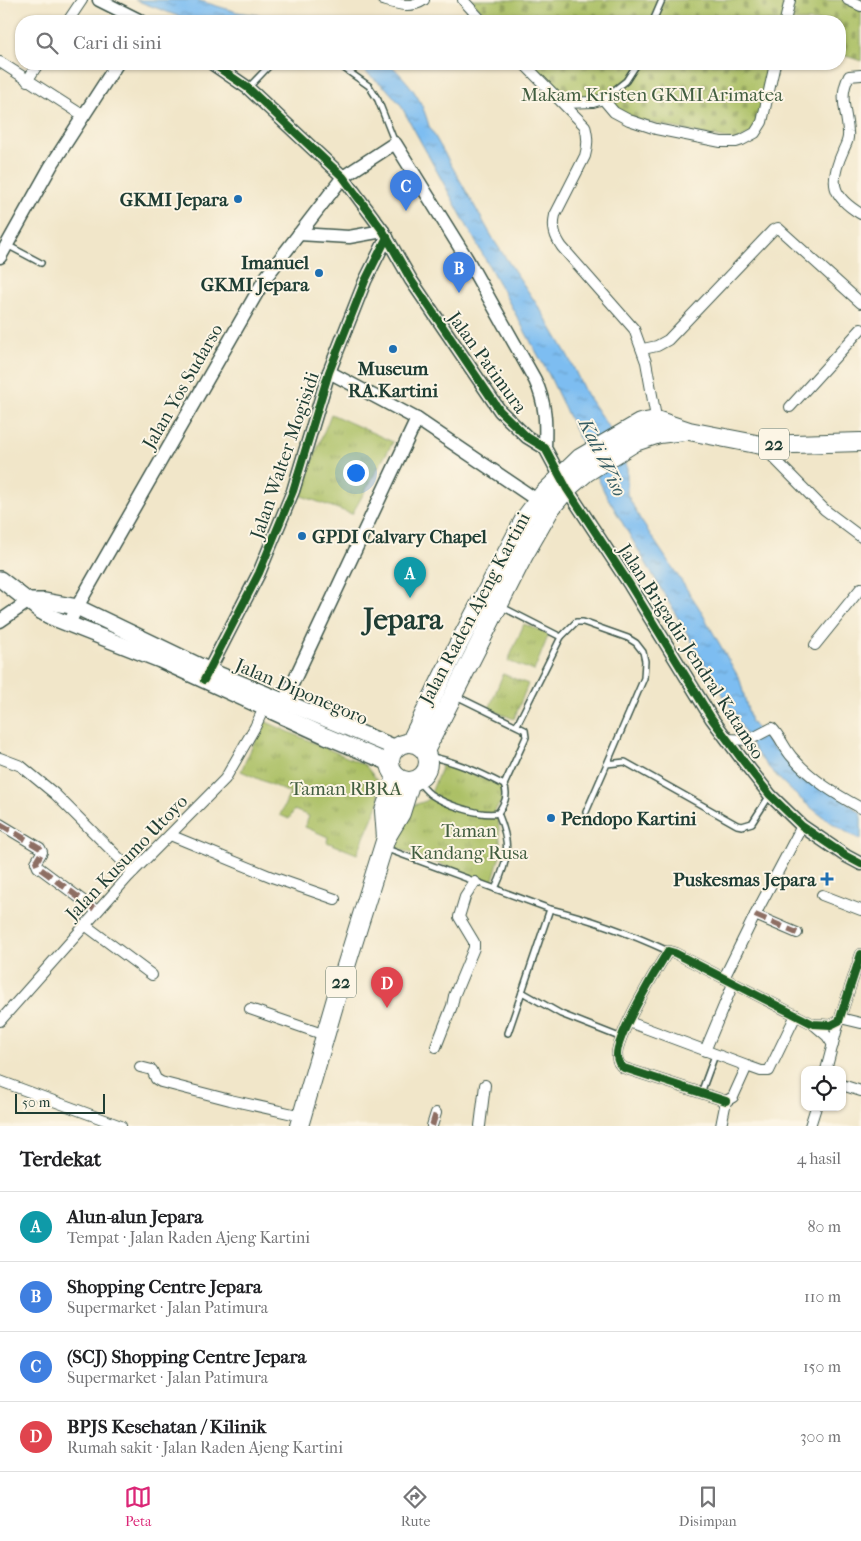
<!DOCTYPE html>
<html lang="id">
<meta charset="utf-8">
<style>
:root{--surface:#fff;--page:#f6f6f6;--text:#202124;--muted:#757577;--line:#e0e0e0;--accent:#db2777}
body{margin:0;font-family:"IM FELL French Canon",serif;background:var(--page);color:var(--text)}
.controls{position:absolute;right:15px;bottom:15px;display:grid;overflow:hidden;border-radius:10px;box-shadow:0 1px 4px #0004}
.controls button{width:45px;height:45px;display:grid;place-items:center;padding:0;border:0;border-bottom:1px solid var(--line);background:var(--surface);color:var(--text);font:25px sans-serif}
.scale{position:absolute;left:15px;bottom:12px;width:90px;box-sizing:border-box;padding-left:5px;border:2px solid #1f3d34;border-top:0;font-size:14px;line-height:18px;white-space:nowrap;color:#1f3d34;-webkit-text-stroke:4px #fcf5e5;paint-order:stroke}
.you{position:absolute;left:355px;top:472px;width:18px;height:18px;margin:-12px;border:4px solid #fff;border-radius:50%;background:#1a73e8;box-shadow:0 0 0 8px #1a73e833}
.badge{display:grid;place-items:center;width:32px;height:32px;border-radius:50%;background:var(--accent);color:#fff;font-size:16px;font-weight:700}
.pin{position:absolute;translate:-50% -41px;filter:drop-shadow(0 1px 2px #0008)}
.pin::after{content:'';position:absolute;top:26px;width:18px;height:15px;background:inherit;clip-path:polygon(0 0,100% 0,50% 100%)}
.list{margin:0;padding:0;list-style:none}
h2{display:flex;justify-content:space-between;align-items:center;height:65px;margin:0;padding:0 20px;font-size:21px}
h2 small{font-size:16px;font-weight:400;color:var(--muted)}
.list li{display:grid;grid-template-columns:32px 1fr auto;gap:15px;align-items:center;box-sizing:border-box;height:70px;padding:0 20px;border-top:1px solid var(--line)}
.list b{display:block;font-size:19px;white-space:nowrap}
.list p{margin:0;font-size:16px;white-space:nowrap;color:var(--muted)}
.list em{font-size:16px;font-style:normal;color:var(--muted)}
.icon{flex:none;width:28px;height:28px;fill:none;stroke:currentColor;stroke-width:2;stroke-linecap:round;stroke-linejoin:round}
.map{position:relative;flex:none;width:861px;height:1126px;overflow:hidden}
.search{position:absolute;background:var(--surface);box-shadow:0 1px 4px #0004;left:15px;right:15px;top:15px;height:55px;display:flex;align-items:center;gap:12px;box-sizing:border-box;padding:0 18px;border-radius:20px;color:var(--muted);font-size:19px}
.sheet{height:345px;background:var(--surface)}
nav{display:flex;justify-content:space-around;align-items:center;box-sizing:border-box;height:70px;border-top:1px solid var(--line);background:var(--surface);font-size:14px;color:var(--muted)}
nav a{display:grid;justify-items:center;gap:2px}
nav .on{color:var(--accent)}
.map>svg:first-child{display:block}
</style>
<div class="map">
<svg width="861" height="1126" viewBox="0 0 861 1126">
<defs>
<pattern id="grass-tufts" width="24" height="20" patternUnits="userSpaceOnUse" patternTransform="scale(1.25)"><rect width="24" height="20" fill="#aabf63"/><path d="M3 7l-1-3M5 7V3M7 7l1-3M15 17l-1-3M17 17v-4M19 17l1-3" fill="none" stroke="#8a9c52"/></pattern>
<pattern id="cemetery-stones" width="16" height="16" patternUnits="userSpaceOnUse" patternTransform="scale(1.25)"><rect width="16" height="16" fill="#aabf63"/><path d="M2 7V4a2 2 0 0 1 4 0v3zM10 15v-3a2 2 0 0 1 4 0v3z" fill="#8a9c52"/></pattern>
<pattern id="water-ripples" width="26" height="14" patternUnits="userSpaceOnUse" patternTransform="scale(1.25)"><rect width="26" height="14" fill="#7dbdf1"/><path d="M2 4q2-2 4 0t4 0M15 11q2-2 4 0t4 0" fill="none" stroke="#669bc4"/></pattern>
</defs>
<rect width="100%" height="100%" fill="#fcf5e5"/>
<filter id="ink" filterUnits="userSpaceOnUse"><feTurbulence type="fractalNoise" baseFrequency=".02" numOctaves="2"/><feDisplacementMap in="SourceGraphic" scale="10" xChannelSelector="R" yChannelSelector="G"/><feConvolveMatrix kernelMatrix="1 2 1 2 8 2 1 2 1" color-interpolation-filters="sRGB"/></filter>
<filter id="wash" filterUnits="userSpaceOnUse"><feTurbulence type="fractalNoise" baseFrequency=".0096" numOctaves="4" result="noise"/><feDisplacementMap in="SourceGraphic" scale="20" xChannelSelector="R" yChannelSelector="G"/><feGaussianBlur stdDeviation="1.12" result="paint"/><feColorMatrix in="noise" values="0 0 0 0 0 0 0 0 0 0 0 0 0 0 0 0 0 1.4 0 .05"/><feComposite in="paint" operator="in"/></filter>
<g filter="url(#wash)">
<rect width="100%" height="100%" fill="#f1e6c9"/>
<g fill="url(#grass-tufts)" stroke="#647e4c">
<path d="M331,414l62,28 -41,72 -53,-19z"/>
<path d="M524,624l25,10 -15,37 -26,-10z"/>
<path d="M503,674l25,10 -14,35 -25,-10z"/>
<path d="M264,721l101,44 12,15 3,20 -23,54 -30,-12 1,-5 -23,-10 4,-11 -15,-6 -5,9 -9,-4 10,-22 -49,-22z"/>
<path d="M443,763l60,23v13l-11,16 6,2 3,35 -9,31 -96,-35 15,-42 15,-5 3,-3z"/>
</g>
<g fill="url(#cemetery-stones)" stroke="#647e4c">
<path d="M471,0h390v61l-21,-7v-33h-349z"/>
<path d="M530,64h244l-13,57 -7,11 -18,9 -107,-23 -27,-21 -37,4z"/>
</g>
<g fill="url(#water-ripples)" stroke="#4e7d92">
<path d="M135,0h62l40,12 66,9h-112z"/>
<path d="M355,64h35c21,21 31,33 39,62l66,116 47,70 26,44 18,38 25,37 16,37v26l13,25 58,87 42,74 11,42 20,24 90,67v27c-41,-21 -74,-50 -103,-85l-153,-262 -56,-118 -149,-271 -14,-16z"/>
</g>
</g>
<g filter="url(#ink)">
<g fill="none" stroke-linecap="round" stroke-linejoin="round">
<g stroke="#3e564a" stroke-width="8">
<g id="service">
<path d="M653,21l9,-21"/>
<path d="M338,64l31,22 9,14 17,43"/>
<path d="M249,87l22,-23"/>
<path d="M603,99l23,-18 11,-17"/>
<path d="M7,245l34,18"/>
<path d="M502,607l59,30 15,-15h7l45,16 8,5 7,9 2,9 -1,17 -37,86"/>
<path d="M456,696l69,34 1,7 -22,48"/>
<path d="M517,725l44,-88"/>
<path d="M417,780c4,5 8,10 13,14 14,10 51,23 68,19 6,-9 11,-17 6,-28 -25,-13 -49,-24 -77,-29"/>
<path d="M586,812l21,-48 18,-2 112,63 5,1 10,-3 18,-28"/>
<path d="M387,849l163,60 -28,83"/>
<path d="M495,889c14,-30 16,-45 3,-76"/>
<path d="M550,909c41,10 79,24 118,42"/>
<path d="M508,1033l14,-41 39,22 61,24"/>
<path d="M701,1093l14,-38"/>
</g>
</g>
<g stroke="#3e564a" stroke-width="12">
<g id="minor">
<path d="M383,0c14,4 28,9 41,0"/>
<path d="M463,0l19,21"/>
<path d="M848,0l13,6"/>
<path d="M68,21l14,-21"/>
<path d="M785,21l5,-21"/>
<path d="M0,62l84,54"/>
<path d="M524,64l61,62c3,12 3,19 0,30l-30,59c-3,13 0,22 7,32l72,82 12,33 11,61"/>
<path d="M861,75l-12,1c-11,21 -2,35 -1,56 1,8 -2,12 -5,19 -14,31 -12,45 18,63"/>
<path d="M27,81l11,-17"/>
<path d="M564,103l29,-1 10,-3 11,13 15,8 27,9 65,13h15l6,-2 13,-7 7,-11 13,-58"/>
<path d="M643,349l14,-3 11,-6 105,-110 5,-2 83,75"/>
<path d="M790,407l71,-78"/>
<path d="M761,445l64,65 36,27"/>
<path d="M815,645l46,-57"/>
<path d="M727,739l22,1 23,-12c8,8 12,20 20,29 20,23 43,37 69,51"/>
<path d="M0,758l21,8 34,28 78,78"/>
<path d="M0,824l40,24 2,4 -6,10 2,5 59,44"/>
<path d="M170,835l102,42 63,22"/>
<path d="M822,895l39,15"/>
<path d="M755,915l42,18"/>
<path d="M85,925l67,50"/>
<path d="M724,978l31,-63 47,-89"/>
<path d="M250,1009l75,26"/>
<path d="M840,1018l21,5"/>
<path d="M0,1021l128,-144 97,-98 30,-52 9,-19"/>
<path d="M629,1022l118,44 -14,31 -7,4 -5,25"/>
<path d="M813,1024l14,12 6,9"/>
<path d="M436,1047l16,-41 2,-10 20,-48v-6l-15,-25 6,-20 10,-15"/>
<path d="M705,1051l28,-67"/>
<path d="M747,1066l14,5h8l27,-56"/>
<path d="M140,1067l12,3 4,9 5,3 69,18 72,16"/>
<path d="M826,1070l13,-49"/>
<path d="M0,1081l121,45"/>
<path d="M842,1085l19,6"/>
<path d="M726,1101l-102,-33c-5,-3 -7,-7 -7,-13 -1,-18 39,-85 51,-104l7,2 138,71 18,1 8,-4 22,-67"/>
<path d="M432,1126l4,-13"/>
<path d="M480,1126l5,-41"/>
<path d="M810,1126l6,-19"/>
</g>
</g>
<g stroke="#3e564a" stroke-width="15">
<g id="tertiary">
<path d="M99,0l42,21"/>
<path d="M213,64l35,24 95,89 40,54 28,49 89,131 27,26 18,11 22,41 63,96 82,134 32,43 26,33 32,31 44,30 15,8"/>
<path d="M299,234l50,3 34,-6"/>
<path d="M0,257l51,-91 66,-102"/>
<path d="M329,372l88,47 127,86"/>
<path d="M0,621l29,-20"/>
<path d="M69,624l8,-17 189,-330 77,-100 52,-34 72,116 68,121c11,23 11,43 10,68"/>
<path d="M205,678l54,-105 34,-82 36,-119 36,-91 22,-44"/>
<path d="M280,710l137,-291"/>
</g>
</g>
<g stroke="#3e564a" stroke-width="18">
<g id="secondary">
<path d="M0,579l42,33 9,5 109,43 166,76 64,27"/>
<path d="M29,601h15l33,6 131,63 188,78"/>
</g>
</g>
<g stroke="#3e564a" stroke-width="20">
<g id="trunk">
<circle cx="409" cy="762" r="19"/>
<path d="M410,743l46,-94 69,-131 18,-24 37,-36 60,-35 16,-3 33,11 72,14 100,-3"/>
<path d="M425,751l99,-196 27,-47 16,-19 20,-17 48,-30 24,-8 25,-3"/>
<path d="M386,838l-2,-27 12,-35"/>
<path d="M299,1126l38,-131 49,-157 15,-25 10,-32"/>
</g>
</g>
<use href="#service" stroke="#fff" stroke-width="5"/>
<use href="#minor" stroke="#fff" stroke-width="10"/>
<use href="#tertiary" stroke="#fff" stroke-width="12"/>
<use href="#secondary" stroke="#fff" stroke-width="15"/>
<use href="#trunk" stroke="#fff" stroke-width="18"/>
<g stroke="#8d6e63" stroke-width="6" stroke-dasharray="12 6" stroke-linecap="butt">
<path d="M0,824l40,24 2,4 -6,10 2,5 59,44"/>
<path d="M755,915l42,18"/>
<path d="M432,1126l4,-13"/>
</g>
<g stroke="#fcf5e5" stroke-width="11">
<g id="cycleway">
<path d="M213,64l35,24 95,89 40,54 28,49 89,131 27,26 18,11 22,41 63,96 82,134 32,43 26,33 32,31 44,30 15,8"/>
<path d="M204,680l55,-107 34,-82 36,-119 36,-91 22,-44"/>
<path d="M726,1101l-102,-33c-5,-3 -7,-7 -7,-13 -1,-18 39,-85 51,-104l7,2 138,71 18,1 8,-4 22,-67"/>
</g>
</g>
<use href="#cycleway" stroke="#1b5e20" stroke-width="8"/>
</g>
</g>
<g fill="#1f6fb2" stroke="#fcf5e5" stroke-width="2">
<circle cx="238" cy="199" r="5"/>
<circle cx="319" cy="273" r="5"/>
<circle cx="393" cy="349" r="5"/>
<circle cx="302" cy="536" r="5"/>
<circle cx="551" cy="818" r="5"/>
<path d="M824.5 871.5h5v5h5v5h-5v5h-5v-5h-5v-5h5z"/>
</g>
<g text-anchor="middle" stroke-width="4" stroke-linejoin="round" paint-order="stroke">
<g fill="#fcf5e5" stroke="#617469" stroke-width="1">
<rect x="759" y="428.5" width="30" height="31" rx="4"/>
<rect x="326" y="966.5" width="30" height="31" rx="4"/>
</g>
<g font-size="18" font-weight="bold" fill="#1f3d34">
<text x="774" y="450">22</text>
<text x="341" y="988">22</text>
</g>
<g font-size="19" fill="#425e40" stroke="#fcf5e5">
<text x="652" y="101">Makam Kristen GKMI Arimatea</text>
<text x="346" y="795">Taman RBRA</text>
<text x="469" y="837">Taman<tspan x="469" dy="22">Kandang Rusa</tspan></text>
</g>
<g font-size="19" font-weight="bold" fill="#1f3d34" stroke="#fcf5e5" text-anchor="end">
<text x="228" y="206">GKMI Jepara</text>
<text x="309" y="269">Imanuel<tspan x="309" dy="22">GKMI Jepara</tspan></text>
<text x="393" y="375" text-anchor="middle">Museum<tspan x="393" dy="22">RA.Kartini</tspan></text>
<text x="312" y="543" text-anchor="start">GPDI Calvary Chapel</text>
<text x="561" y="825" text-anchor="start">Pendopo Kartini</text>
<text x="816" y="886">Puskesmas Jepara</text>
</g>
<g font-size="19" fill="#1f3d34" stroke="#fcf5e5">
<text transform="translate(488 362) rotate(54)" y="7">Jalan Patimura</text>
<text transform="translate(182 386) rotate(-60)" y="7">Jalan Yos Sudarso</text>
<text transform="translate(284 455) rotate(-71)" y="7">Jalan Walter Mogisidi</text>
<text transform="translate(474 608) rotate(-62)" y="7">Jalan Raden Ajeng Kartini</text>
<text transform="translate(692 651) rotate(57)" y="7">Jalan Brigadir Jendral Katamso</text>
<text transform="translate(302 691) rotate(23)" y="7">Jalan Diponegoro</text>
<text transform="translate(126 857) rotate(-46)" y="7">Jalan Kusumo Utoyo</text>
</g>
<g font-size="20" font-style="italic" fill="#365d63" stroke="#fcf5e5">
<text transform="translate(603 457) rotate(64)" y="7">Kali Wiso</text>
</g>
<g font-size="29" font-weight="bold" fill="#1f3d34" stroke="#fcf5e5">
<text x="403" y="629">Jepara</text>
</g>
</g>
</svg>
<div class="controls">
<button><svg class="icon" aria-label="locate" viewBox="0 0 24 24"><circle cx="12" cy="12" r="6"/><path d="M12 2v4M12 18v4M2 12h4M18 12h4"/></svg></button>
</div>
<div class="scale">50 m</div>
<div class="you"></div>
<div class="pin badge" style="left:410px;top:598px;background:#0f9aa8">A</div>
<div class="pin badge" style="left:459px;top:293px;background:#3f7fe0">B</div>
<div class="pin badge" style="left:406px;top:211px;background:#3f7fe0">C</div>
<div class="pin badge" style="left:387px;top:1008px;background:#e0444e">D</div>
<div class="search"><svg class="icon" aria-label="search" viewBox="0 0 24 24"><circle cx="10" cy="10" r="6"/><path d="M15 15l6 6"/></svg>Cari di sini</div>
</div>
<section class="sheet">
<h2>Terdekat<small>4 hasil</small></h2>
<ul class="list">
<li><span class="badge" style="background:#0f9aa8">A</span><div><b>Alun-alun Jepara</b><p>Tempat · Jalan Raden Ajeng Kartini</p></div><em>80 m</em></li>
<li><span class="badge" style="background:#3f7fe0">B</span><div><b>Shopping Centre Jepara</b><p>Supermarket · Jalan Patimura</p></div><em>110 m</em></li>
<li><span class="badge" style="background:#3f7fe0">C</span><div><b>(SCJ) Shopping Centre Jepara</b><p>Supermarket · Jalan Patimura</p></div><em>150 m</em></li>
<li><span class="badge" style="background:#e0444e">D</span><div><b>BPJS Kesehatan / Kilinik</b><p>Rumah sakit · Jalan Raden Ajeng Kartini</p></div><em>300 m</em></li>
</ul>
</section>
<nav>
<a class="on"><svg class="icon" aria-label="map" viewBox="0 0 24 24"><path d="M3 6l6-2 6 2 6-2v14l-6 2-6-2-6 2zM9 4v14M15 6v14"/></svg>Peta</a>
<a><svg class="icon" aria-label="directions" viewBox="0 0 24 24"><path d="M12 3l9 9-9 9-9-9zM9 14v-3h6M13 9l2 2-2 2"/></svg>Rute</a>
<a><svg class="icon" aria-label="saved" viewBox="0 0 24 24"><path d="M7 4h10v16l-5-4-5 4z"/></svg>Disimpan</a>
</nav>
